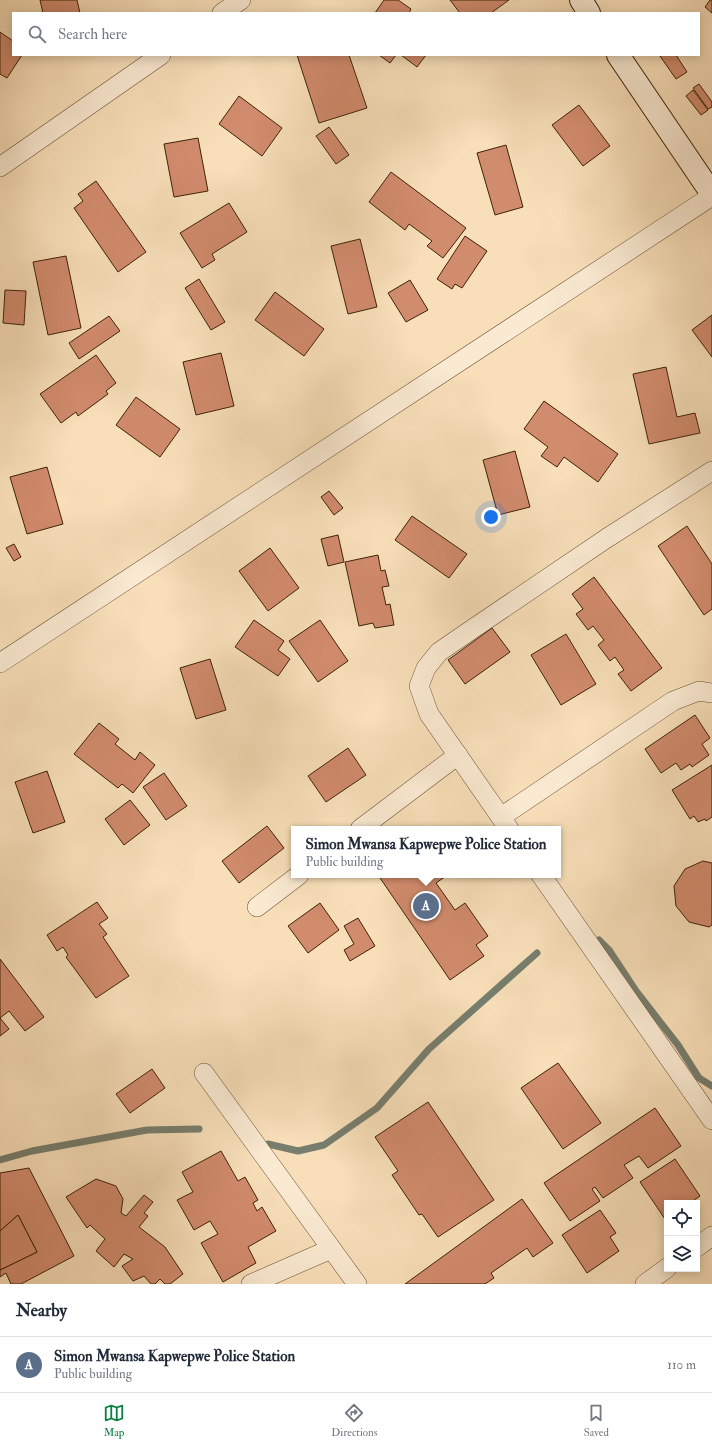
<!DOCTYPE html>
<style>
:root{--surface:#fff;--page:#f6f6f7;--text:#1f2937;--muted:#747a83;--line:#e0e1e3;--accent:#0b8043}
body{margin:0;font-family:"IM FELL Double Pica",serif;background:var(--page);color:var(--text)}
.controls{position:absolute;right:12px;bottom:12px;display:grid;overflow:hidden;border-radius:0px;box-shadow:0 2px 10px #0003}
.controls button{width:36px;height:36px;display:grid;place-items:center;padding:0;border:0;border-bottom:1px solid var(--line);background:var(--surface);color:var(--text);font:20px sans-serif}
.you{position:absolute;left:491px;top:517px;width:14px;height:14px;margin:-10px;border:3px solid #fff;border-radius:50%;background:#1a73e8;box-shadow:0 0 0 6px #1a73e833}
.badge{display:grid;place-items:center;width:26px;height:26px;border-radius:50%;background:var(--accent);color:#fff;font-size:13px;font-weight:700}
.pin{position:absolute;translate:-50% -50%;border:2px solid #fff;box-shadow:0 1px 4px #0006}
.popup{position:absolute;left:291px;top:826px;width:270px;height:52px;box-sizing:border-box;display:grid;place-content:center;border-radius:0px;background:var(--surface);filter:drop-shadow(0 1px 3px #0005);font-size:13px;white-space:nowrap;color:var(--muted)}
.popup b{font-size:15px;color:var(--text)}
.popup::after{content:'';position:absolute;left:50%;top:100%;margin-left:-8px;border:8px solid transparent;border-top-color:var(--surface)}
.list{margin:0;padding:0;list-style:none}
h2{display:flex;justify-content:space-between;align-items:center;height:52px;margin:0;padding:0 16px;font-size:17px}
h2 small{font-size:13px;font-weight:400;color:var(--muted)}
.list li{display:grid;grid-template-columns:26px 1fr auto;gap:12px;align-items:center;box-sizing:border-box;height:56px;padding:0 16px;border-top:1px solid var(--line)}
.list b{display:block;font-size:15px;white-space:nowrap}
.list p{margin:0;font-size:13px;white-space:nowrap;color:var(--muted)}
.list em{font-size:13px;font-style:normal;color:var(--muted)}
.icon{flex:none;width:22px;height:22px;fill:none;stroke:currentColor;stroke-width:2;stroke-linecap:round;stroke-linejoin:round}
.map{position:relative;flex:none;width:712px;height:1284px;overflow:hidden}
.search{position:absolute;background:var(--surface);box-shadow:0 2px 10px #0003;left:12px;right:12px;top:12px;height:44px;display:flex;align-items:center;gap:10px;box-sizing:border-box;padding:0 14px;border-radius:0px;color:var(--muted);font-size:15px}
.sheet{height:108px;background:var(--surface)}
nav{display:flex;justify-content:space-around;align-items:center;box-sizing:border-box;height:56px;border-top:1px solid var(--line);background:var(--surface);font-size:11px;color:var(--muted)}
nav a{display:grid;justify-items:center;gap:2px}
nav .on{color:var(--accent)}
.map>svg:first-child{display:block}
</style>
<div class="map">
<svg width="712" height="1284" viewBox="0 0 712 1284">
<rect width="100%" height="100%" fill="#f8dfb9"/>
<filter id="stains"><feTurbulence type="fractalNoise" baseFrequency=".005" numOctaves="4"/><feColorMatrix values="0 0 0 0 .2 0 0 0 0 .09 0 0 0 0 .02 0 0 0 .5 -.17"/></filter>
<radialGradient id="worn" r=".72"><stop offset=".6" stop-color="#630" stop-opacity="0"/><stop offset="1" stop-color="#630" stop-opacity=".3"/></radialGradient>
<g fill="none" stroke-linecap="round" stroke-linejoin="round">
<g stroke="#777e6e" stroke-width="7">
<path d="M599,940l10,10 27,41 42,54 21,33 13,8"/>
<path d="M268,1144l30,7 26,-6 53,-37 52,-59 108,-96"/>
<path d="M0,1160l32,-9 115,-21 52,-1"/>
</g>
</g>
<g fill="#d18b6d" stroke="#3e2209">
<path d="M40,0h37l3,13h-37z"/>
<path d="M384,0h14l13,9 -2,4h-34z"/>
<path d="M450,0h59l-18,13h-31z"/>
<path d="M710,0h2v13l-7,-6z"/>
<path d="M0,32l13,9v14h9l-15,23 -7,-4z"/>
<path d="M297,55h52l18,53 -48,15z"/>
<path d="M379,55h17l-6,8z"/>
<path d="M401,55h25l-9,12z"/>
<path d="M662,55h14l11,17 -11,7 -16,-23z"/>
<path d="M699,84l13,18v5l-4,2 -15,-21z"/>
<path d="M693,90l15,20 -7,5 -15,-19z"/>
<path d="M239,96l43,32 -20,28 -43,-32z"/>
<path d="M579,105l31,41 -27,20 -31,-41z"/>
<path d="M329,127l20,28 -13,9 -20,-28z"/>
<path d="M198,138l10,53 -34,6 -10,-53z"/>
<path d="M506,145l17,62 -28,8 -18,-62z"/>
<path d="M391,172l75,56 -23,30 -16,-12 5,-5 -23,-17 -4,6 -36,-28z"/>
<path d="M96,181l50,71 -28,20 -44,-64 9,-7 -5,-7z"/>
<path d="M229,203l18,29 -35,22 3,6 -13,8 -22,-35z"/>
<path d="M465,236l22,15 -25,37 -7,-4 -3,5 -15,-10z"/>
<path d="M360,239l17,68 -29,7 -17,-68z"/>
<path d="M66,256l15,72 -33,7 -15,-73z"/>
<path d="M199,279l26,43 -14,8 -26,-42z"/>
<path d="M410,280l18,30 -22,12 -18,-29z"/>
<path d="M5,290l21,1 -2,34 -21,-2z"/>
<path d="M275,292l49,37 -20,27 -49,-36z"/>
<path d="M712,315v42l-20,-27z"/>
<path d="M109,316l11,15 -41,28 -10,-16z"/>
<path d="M221,353l13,53 -38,9 -13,-53z"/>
<path d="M96,355l20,28 -10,8 2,3 -30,22 -2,-4 -15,11 -21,-29z"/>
<path d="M666,367l11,50 18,-4 5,20 -51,11 -16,-70z"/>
<path d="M136,397l44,32 -20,28 -44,-32z"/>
<path d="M544,401l74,53 -20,28 -34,-25 -7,10 -16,-11 7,-9 -24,-18z"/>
<path d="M515,451l15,56 -32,8 -15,-55z"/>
<path d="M47,467l16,57 -36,10 -17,-57z"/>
<path d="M329,491l14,17 -9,7 -13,-18z"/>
<path d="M412,516l55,38 -18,24 -54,-38z"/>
<path d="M687,526l25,38v45l-8,6 -46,-69z"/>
<path d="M338,535l6,27 -16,4 -7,-27z"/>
<path d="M14,544l7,13 -7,4 -8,-13z"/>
<path d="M270,548l29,40 -31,23 -29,-40z"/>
<path d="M378,555l3,16 4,-1 4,16 -7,1 4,18 4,-1 4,21 -19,3 -2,-5 -14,3 -14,-64z"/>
<path d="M594,577l68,91 -31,23 -13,-17 6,-4 -9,-13 -5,4 -12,-16 6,-5 -11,-14 -5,4 -12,-16 7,-5 -11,-15z"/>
<path d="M254,620l30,21 -6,9 12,9 -12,17 -43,-29z"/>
<path d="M320,620l28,41 -30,21 -29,-41z"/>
<path d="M492,628l18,24 -45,32 -17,-24z"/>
<path d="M566,634l30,50 -35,21 -30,-50z"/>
<path d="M210,659l16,51 -30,9 -16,-51z"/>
<path d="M695,715l15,23 -8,6 7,11 -17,12 -2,-3 -9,6 -5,-7 -15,10 -16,-24z"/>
<path d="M99,723l20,16 -4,5 20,16 5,-8 15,13 -22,28 -11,-9 -4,4 -44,-34z"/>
<path d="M348,748l18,27 -40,27 -18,-26z"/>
<path d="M712,765v52l-6,4 -1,-2 -7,3 -4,-6 -4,3 -18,-29z"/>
<path d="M47,771l18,51 -32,11 -18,-51z"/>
<path d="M164,773l23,33 -21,14 -23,-33z"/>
<path d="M130,800l20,25 -26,20 -19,-26z"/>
<path d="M267,826l17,22 -45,35 -17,-22z"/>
<path d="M703,861l9,2v62l-3,2 -20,-5 -13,-16 -2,-20 11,-17z"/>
<path d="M378,875h67l1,1 -10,7 19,27 10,-7 23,33 -12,9 8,11 -34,24z"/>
<path d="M97,902l11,16 -9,6 8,10 -4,3 26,39 -33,22 -30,-41 2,-2 -5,-8 -6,4 -10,-16z"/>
<path d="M320,903l19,27 -31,23 -20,-27z"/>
<path d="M358,918l17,28 -25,15 -6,-11 10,-6 -10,-18z"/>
<path d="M0,959l44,58 -19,14 -16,-20 -9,7 9,11 -9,7z"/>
<path d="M558,1063l43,60 -38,26 -42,-61z"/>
<path d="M152,1069l13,19 -35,25 -14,-19z"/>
<path d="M428,1102l66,98 -56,37 -16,-23 -3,1 -27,-40 6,-4 -23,-34z"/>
<path d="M655,1108l26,38 -33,22 -9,-12 -15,9 9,13 -30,20 -8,-11 -3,2 8,12 -30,20 -26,-38z"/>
<path d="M221,1151l17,30 7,-4 13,23 -5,3 4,8 5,-4 14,24 -28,16 8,16 -33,19 -22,-39 17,-9 -8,-13 -16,9 -17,-30 16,-8 -11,-20z"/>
<path d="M675,1159l25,37 -10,7h-23v15l-2,1 -25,-37z"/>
<path d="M29,1168l45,88 -53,28h-10l-5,-11 -6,4v-7l37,-18 -19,-37 -18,16v-58z"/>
<path d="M96,1179l20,7 7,13 -2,14 5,3 18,-21 9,7 -9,11 4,3 -9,11 26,20 18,27 -13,10h-5l-5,-5 -5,5h-4l-7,-8 -11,5 -11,-15 11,-7 -9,-5 -10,13 -18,-16 9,-12 -15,-14 -3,3 -21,-31z"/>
<path d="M522,1199l31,44 -20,14 -6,-9 -36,25 3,5 -9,6h-80z"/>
<path d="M600,1210l16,23 -6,4 9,14 -32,22 -25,-38z"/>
<path d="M18,1215l19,37 -37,18v-39z"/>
</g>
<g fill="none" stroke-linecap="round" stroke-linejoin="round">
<g stroke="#6c5135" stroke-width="20">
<g id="minor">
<path d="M222,13l19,-13"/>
<path d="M0,167l161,-112"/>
<path d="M0,663l712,-467"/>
<path d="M501,817l172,-116 26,-10 13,2"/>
<path d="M360,829l98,-74"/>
<path d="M509,829l-80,-115 -10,-28 7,-18 13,-16 32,-22 136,-92 105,-67"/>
<path d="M541,875l171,245"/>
<path d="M257,907l42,-32"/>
<path d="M204,1073l153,211"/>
<path d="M697,1247l15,-11"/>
<path d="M251,1284l80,-35"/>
<path d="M645,1284l22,-16"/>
</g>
</g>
<g stroke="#3e2209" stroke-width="24">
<g id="secondary">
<path d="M581,0l8,13"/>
<path d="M618,55l94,139"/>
</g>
</g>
<use href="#minor" stroke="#faead2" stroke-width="19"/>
<use href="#secondary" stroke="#faead2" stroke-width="22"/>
</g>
<rect width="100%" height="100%" filter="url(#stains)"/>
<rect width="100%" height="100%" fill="url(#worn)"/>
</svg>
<div class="controls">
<button><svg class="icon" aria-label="locate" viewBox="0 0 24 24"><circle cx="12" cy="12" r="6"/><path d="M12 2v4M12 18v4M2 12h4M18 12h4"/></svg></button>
<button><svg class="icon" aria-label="layers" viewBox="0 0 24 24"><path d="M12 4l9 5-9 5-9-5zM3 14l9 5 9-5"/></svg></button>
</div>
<div class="you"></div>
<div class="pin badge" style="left:426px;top:906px;background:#5c6f8a">A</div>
<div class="popup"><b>Simon Mwansa Kapwepwe Police Station</b>Public building</div>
<div class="search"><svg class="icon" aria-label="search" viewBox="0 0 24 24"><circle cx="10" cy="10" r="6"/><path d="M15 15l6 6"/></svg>Search here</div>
</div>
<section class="sheet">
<h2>Nearby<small></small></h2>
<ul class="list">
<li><span class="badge" style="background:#5c6f8a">A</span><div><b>Simon Mwansa Kapwepwe Police Station</b><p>Public building</p></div><em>110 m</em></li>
</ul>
</section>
<nav>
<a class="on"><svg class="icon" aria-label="map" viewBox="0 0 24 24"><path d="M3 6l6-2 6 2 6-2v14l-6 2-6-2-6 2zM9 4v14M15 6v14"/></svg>Map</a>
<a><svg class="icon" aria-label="directions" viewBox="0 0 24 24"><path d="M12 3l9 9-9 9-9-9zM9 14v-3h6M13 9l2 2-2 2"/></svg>Directions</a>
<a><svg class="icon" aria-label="saved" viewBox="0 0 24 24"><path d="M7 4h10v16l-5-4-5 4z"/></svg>Saved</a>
</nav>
